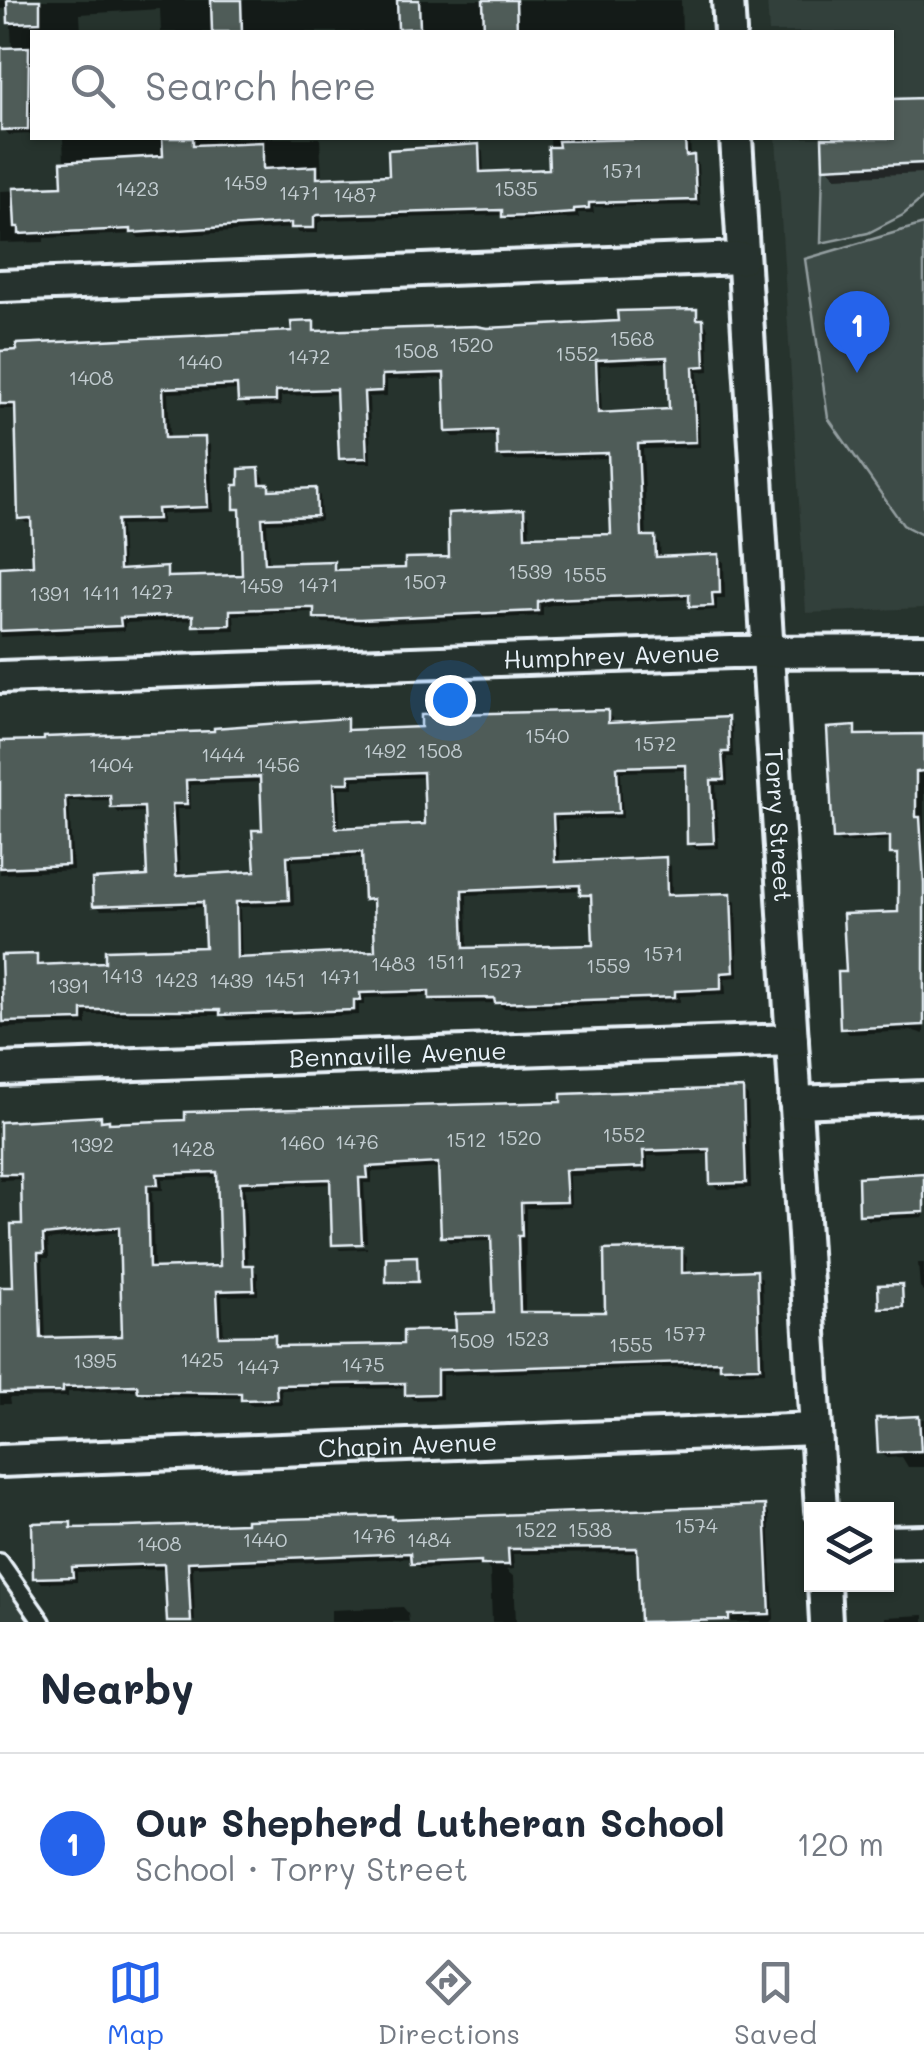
<!DOCTYPE html>
<meta charset="utf-8">
<style>
:root{--surface:#fff;--page:#f2f2f3;--text:#1f2937;--muted:#747a83;--line:#e0e1e3;--accent:#2563eb}
body{margin:0;font-family:Mali,sans-serif;background:var(--page);color:var(--text)}
.controls{position:absolute;right:30px;bottom:30px;display:grid;overflow:hidden;border-radius:0px;box-shadow:0 2px 8px #0004}
.controls button{width:90px;height:90px;display:grid;place-items:center;padding:0;border:0;border-bottom:2px solid var(--line);background:var(--surface);color:var(--text);font:50px sans-serif}
.you{position:absolute;left:450px;top:700px;width:35px;height:35px;margin:-25px;border:8px solid #fff;border-radius:50%;background:#1a73e8;box-shadow:0 0 0 15px #1a73e833}
.badge{display:grid;place-items:center;width:65px;height:65px;border-radius:50%;background:var(--accent);color:#fff;font-size:32px;font-weight:700}
.pin{position:absolute;translate:-50% -82px;filter:drop-shadow(0 2px 5px #0008)}
.pin::after{content:'';position:absolute;top:52px;width:35px;height:30px;background:inherit;clip-path:polygon(0 0,100% 0,50% 100%)}
.list{margin:0;padding:0;list-style:none}
h2{display:flex;justify-content:space-between;align-items:center;height:130px;margin:0;padding:0 40px;font-size:42px}
h2 small{font-size:32px;font-weight:400;color:var(--muted)}
.list li{display:grid;grid-template-columns:65px 1fr auto;gap:30px;align-items:center;box-sizing:border-box;height:180px;padding:0 40px;border-top:2px solid var(--line)}
.list b{display:block;font-size:38px;white-space:nowrap}
.list p{margin:0;font-size:32px;white-space:nowrap;color:var(--muted)}
.list em{font-size:32px;font-style:normal;color:var(--muted)}
.icon{flex:none;width:55px;height:55px;fill:none;stroke:currentColor;stroke-width:2;stroke-linecap:round;stroke-linejoin:round}
.map{position:relative;flex:none;width:924px;height:1622px;overflow:hidden}
.search{position:absolute;background:var(--surface);box-shadow:0 2px 8px #0004;left:30px;right:30px;top:30px;height:110px;display:flex;align-items:center;gap:25px;box-sizing:border-box;padding:0 35px;border-radius:0px;color:var(--muted);font-size:38px}
.sheet{height:310px;background:var(--surface)}
nav{display:flex;justify-content:space-around;align-items:center;box-sizing:border-box;height:140px;border-top:2px solid var(--line);background:var(--surface);font-size:28px;color:var(--muted)}
nav a{display:grid;justify-items:center;gap:5px}
nav .on{color:var(--accent)}
.map>svg:first-child{display:block}
</style>
<div class="map">
<svg width="924" height="1622" viewBox="0 0 924 1622">
<rect width="100%" height="100%" fill="#26332d"/>
<filter id="ink" filterUnits="userSpaceOnUse"><feTurbulence type="fractalNoise" baseFrequency=".01" numOctaves="2"/><feDisplacementMap in="SourceGraphic" scale="20" xChannelSelector="R" yChannelSelector="G"/><feConvolveMatrix kernelMatrix="1 2 1 2 8 2 1 2 1" color-interpolation-filters="sRGB"/></filter>
<g filter="url(#ink)">
<g fill="#333f3a">
<path d="M767,0h157v608l-118,5 -30,-475h116v-106h-123z"/>
<path d="M0,1579l31,43h-31z"/>
</g>
<g fill="#3e4b47" stroke="#939ea0" stroke-width="2.5">
<path d="M924,163v34l-21,18 -35,18 -47,10 2,-76z"/>
<path d="M924,224v312l-21,-11 -75,-107 -23,-159z"/>
</g>
<g fill="#0007" fill-rule="evenodd">
<path d="M0,0h681l1,32h-521l-1,-23 -80,5 1,18h-49v102l-23,1 -5,-6 8,-79 -2,-42 -10,1z"/>
<path d="M924,100v73l-88,4 -10,-11 -1,-28h67v-37z"/>
<path d="M63,138h257l2,42 69,-3 44,-26v-13h30v9l13,-1 5,6 1,22 68,-3 -2,-33h140l1,20 7,5 2,42 -107,2 1,6h-16l1,5 -42,2 -27,1 -6,-6 -179,5 -7,3v10h-19l-4,-5 -156,10 -4,-4 -91,4v4l-44,1v-52l65,-3z"/>
<path d="M696,311l12,17 1,43 -11,1 2,75 -57,2 4,90 7,-1 6,6 1,15 57,-2 6,5 1,36h-8v12l-19,1 -6,-6 -1,-6 -135,5 -13,3v9l-175,8 -45,-1 -7,-10 -7,-1 -75,3 1,15 -33,1 -6,-11 -71,3v8l-125,6v-68l36,-2 -2,-44h-8l-5,-5 -3,-109h-18v-56l294,-20 19,-9 6,10 301,-10zM670,362l2,50 -70,3 -2,-50zM446,378l2,53 6,6 45,-2v20l6,6 105,-3 4,78 -84,2 -1,-21 -6,-6 -71,48 -44,11 -69,3 -6,-10 -64,2 -2,-42 54,-2 -1,-25 -5,-6 -41,2 -9,-6 -1,-9 -6,-6 -21,37 6,6 1,64 -72,2 -6,-10 -43,2 -2,-47 41,-1v-10l51,-2 -3,-67 -6,-6 -34,1 -2,-47 72,-3v11l6,6 35,-1v-10l58,-2 2,64 6,5h24l-2,-66 18,-1v-16z"/>
<path d="M607,713l6,6v6l114,-5 5,5 1,32h-6l1,28h-12l3,63 -23,1 -6,-6 -2,-73 -67,2 2,46 -66,2 3,45 105,-5 6,6 1,31 58,-1 6,6 2,75 -13,1 1,16 -46,2v6l-177,6 -5,-5 -61,1 -6,-8 -66,2v7h-6v10l-131,5 -5,-5h-136v10l-87,3v-60l36,-11 6,10 66,-3 99,-15 -2,-42 -104,3 -5,-5 54,-26 -4,-67 -27,1 -6,-6v-7l-44,1 4,69 -73,4v-130l151,-7 195,-16 6,11 72,-3zM426,777l2,49 -88,4 -1,-42h15v-8zM263,782l2,50 -8,42 -64,3 -13,-5 -3,-63h14l-1,-24zM364,857l3,42 9,5 1,50 -135,6 -2,-53 54,-2 -2,-44zM583,890l6,10h5l2,47 -128,4 -1,-56z"/>
<path d="M854,729l6,8 64,1v296l-10,-3 -65,3 -6,-6 6,-53 52,-61 -3,-55 -5,-6 -1,-13 -51,3 -5,-5z"/>
<path d="M742,1090l6,6 3,92 -33,1 -6,-6 -1,-29 -63,2v16l-78,4 1,31 -45,1 -1,107 83,-1 73,-63 6,6v19l69,-3 6,6 3,93 -36,1 -8,-7 -279,9v24l-29,1 -5,-6 -1,-6 -126,2 1,14 -32,1 -7,-7 -97,-1 -7,-7 -71,2v5l-59,1 1,6h-10v-114h16l9,-64 -2,-47 -23,1v-58l100,-3 11,6 453,-21zM441,1168l2,68 6,6 45,-1 3,74 -39,17 -52,14 -126,2 -6,-11 -50,2 -2,-43 36,-1v-22l-10,-6 -3,-79 87,-4 4,63v-4l31,-1 -3,-59h8v-11zM220,1177l3,91 -69,3 -2,-81h11l-1,-11zM121,1232l4,106 -79,3 -3,-83h6l-1,-18z"/>
<path d="M921,1173h3v44l-56,3 -6,-6 59,-38z"/>
<path d="M367,1247v2l-27,1 -2,-2z"/>
<path d="M416,1259l3,25h-27l-3,-3z"/>
<path d="M918,1263h6v29l-4,-4z"/>
<path d="M901,1286l4,23 -21,1 -2,-3z"/>
<path d="M924,1419v48h-16l-6,-10 -15,1 -6,-6 -2,-31z"/>
<path d="M764,1507l5,6 5,106 -3,3h-127l-4,-69 -127,1 1,15 -8,1 8,7 2,45h-24l-2,-51 -4,-5 -67,3 -6,-11 -220,9 2,54 -24,1 -4,-53 -90,3v10l-35,1 -6,-6 34,-53 6,6z"/>
<path d="M403,1607l5,6 1,9h-78v-12z"/>
<path d="M924,1615v7h-39v-5z"/>
</g>
<g fill="#505c59" stroke="#e8f1f8" stroke-width="2.5" fill-rule="evenodd">
<path d="M7,0h33v22l-32,1z"/>
<path d="M211,0h30l1,32h-30z"/>
<path d="M397,0h22l1,28 -22,1z"/>
<path d="M483,0h33l1,32h-33z"/>
<path d="M29,47l-1,82 -27,1v-82z"/>
<path d="M924,98v65l-101,5 -1,-30h70v-39z"/>
<path d="M162,138h31v7l70,-3v27l54,-3v12l72,-3 -1,-25 91,-6 1,28 69,-3 -1,-22h11l-1,-6 127,-3 1,18 8,-1 2,45 -107,3v5l-15,1v4l-44,3 -28,1v-7l-184,5 -4,2v11h-23v-5l-160,10v-4l-112,5v-7h-4l-2,-39 49,-2 -1,-24 102,-6z"/>
<path d="M697,309v10h6l2,47 -12,1 3,75 -58,2 4,92h13l1,21 63,-3 1,39h-8l1,13 -24,1v-13l-140,5 -11,3v9l-178,8 -46,-1v-10h-12l-72,2v15l-37,1v-11l-73,3 1,8 -121,5v-64l33,-2 -2,-47 -13,1 -3,-115h-15v-53l17,-1 -1,-6 276,-13 -1,-9 23,-1v10l162,-5 11,2 131,-7 -1,-10zM667,357l2,52 -71,4 -2,-53zM444,373l2,59 50,-2 1,26 111,-3 3,81 -86,2 -1,-27 -76,4 1,44 -44,1v10l-71,2v-9l-69,2 -3,-45 55,-2 -1,-28 -47,2v-6h-9l-1,-16 -20,1v16h-5v24h6l2,66 -75,2v-10l-48,3 -2,-50 41,-1 -1,-10 51,-2 -3,-70 -40,1 -2,-50 74,-3 1,17 38,-1v-10l60,-2 3,70 28,-1 -3,-66 18,-1v-16z"/>
<path d="M608,710v13l120,-6 1,35h-7l2,28h-13l3,63 -27,1 -1,-79 -69,2 2,46 -66,2 2,47 111,-5 1,38 64,-2 3,79 -13,1v16l-46,2v6l-180,6 -1,-5 -65,1v-8l-69,2 1,7h-7v10l-134,5v-5h-138v10l-79,2 -2,-67 36,-1v11l68,-3v-12l100,-3 -2,-45 -110,4 -1,-27 55,-3 -3,-69 -33,1 -1,-13 -45,2 3,68 -68,3v-127l44,-1v-3l170,-6v-3l133,-10v12l74,-3v-12zM423,772l2,52 -89,4 -2,-45h15v-8zM260,777l2,53h-10l3,41 -79,5 -4,-72h15l-1,-24zM362,852l2,48 9,-1 2,52 -138,7 -1,-56 53,-2 -2,-44zM580,885v10h11l2,50 -129,3 -2,-58z"/>
<path d="M855,726v9l69,-1v37l-8,1v45h4l4,66v142l-84,4 -2,-57h8l-3,-58 55,-2v-58h-8v-18l-57,3 -6,-111z"/>
<path d="M743,1088l3,95 -36,1 -1,-35 -66,2 1,16 -79,3 2,32 -46,1 1,33h-4l2,76h85l-1,-62 78,-2v25l75,-3 3,97 -40,1v-7l-283,9v24l-32,1v-12l-129,2 1,14 -36,1v-7l-103,-1 -1,-7 -74,2v5l-63,1v-106h13l-2,-63h11l-1,-50h-21v-52l101,-6v5l8,-1v3l76,-3v-8l376,-10v-8zM438,1163l3,74 50,-1 3,77 -39,1 1,16 -53,1v13l-128,2v-11l-56,1 -2,-45 37,-1 -1,-25h-10l-3,-83 90,-3 2,66 30,-1 -3,-66h9l-1,-11zM217,1172l3,94 -71,2 -2,-83h11l-1,-11zM119,1227l3,109 -81,2 -3,-85h6l-1,-18z"/>
<path d="M924,1173v39l-65,3 -1,-38z"/>
<path d="M417,1256l1,26h-32v-25z"/>
<path d="M902,1284l1,23 -24,1 -1,-23z"/>
<path d="M919,1416l2,35 -43,2 -2,-35z"/>
<path d="M765,1505l5,109 -41,1v5l-89,2 -3,-74 -129,1 1,16h-28v-4l-70,3 -1,-11 -222,9 3,60h-24l-3,-58 -92,3 1,10 -40,1 -1,-55 39,-1v6l56,-1 119,-4v-3l146,-4v3z"/>
</g>
<g fill="none" stroke-linecap="round" stroke-linejoin="round">
<g stroke="#e8f1f8" stroke-width="22">
<path id="service" d="M0,1562l42,60"/>
</g>
<g stroke="#e8f1f8" stroke-width="38">
<g id="minor">
<path d="M728,0l2,32"/>
<path id="s1" d="M736,138l85,1372"/>
<path d="M0,286l742,-28"/>
<path id="s2" d="M0,677l732,-25 192,-1"/>
<path id="s3" d="M0,1069l792,-29"/>
<path d="M795,1102l129,-5"/>
<path id="s4" d="M0,1461l816,-32"/>
<path d="M886,1542l38,-1"/>
<path d="M824,1584l2,38"/>
</g>
</g>
<use href="#service" stroke="#26332d" stroke-width="15"/>
<use href="#minor" stroke="#26332d" stroke-width="30"/>
</g>
</g>
<g text-anchor="middle" stroke-width="9" stroke-linejoin="round" paint-order="stroke">
<g font-size="20" fill="#c2ccd0">
<text x="622" y="178">1571</text>
<text x="245" y="190">1459</text>
<text x="137" y="196">1423</text>
<text x="516" y="196">1535</text>
<text x="299" y="200">1471</text>
<text x="355" y="202">1487</text>
<text x="632" y="346">1568</text>
<text x="471" y="352">1520</text>
<text x="416" y="358">1508</text>
<text x="577" y="361">1552</text>
<text x="309" y="364">1472</text>
<text x="200" y="369">1440</text>
<text x="91" y="385">1408</text>
<text x="530" y="579">1539</text>
<text x="585" y="582">1555</text>
<text x="425" y="589">1507</text>
<text x="318" y="592">1471</text>
<text x="261" y="593">1459</text>
<text x="152" y="599">1427</text>
<text x="101" y="600">1411</text>
<text x="50" y="601">1391</text>
<text x="547" y="743">1540</text>
<text x="655" y="751">1572</text>
<text x="385" y="758">1492</text>
<text x="440" y="758">1508</text>
<text x="223" y="762">1444</text>
<text x="111" y="772">1404</text>
<text x="278" y="772">1456</text>
<text x="663" y="961">1571</text>
<text x="446" y="969">1511</text>
<text x="393" y="971">1483</text>
<text x="608" y="973">1559</text>
<text x="501" y="978">1527</text>
<text x="122" y="983">1413</text>
<text x="340" y="984">1471</text>
<text x="176" y="987">1423</text>
<text x="285" y="987">1451</text>
<text x="231" y="988">1439</text>
<text x="69" y="993">1391</text>
<text x="624" y="1142">1552</text>
<text x="519" y="1145">1520</text>
<text x="466" y="1147">1512</text>
<text x="357" y="1149">1476</text>
<text x="302" y="1150">1460</text>
<text x="92" y="1152">1392</text>
<text x="193" y="1156">1428</text>
<text x="685" y="1341">1577</text>
<text x="527" y="1346">1523</text>
<text x="472" y="1348">1509</text>
<text x="631" y="1352">1555</text>
<text x="202" y="1367">1425</text>
<text x="95" y="1368">1395</text>
<text x="363" y="1372">1475</text>
<text x="258" y="1374">1447</text>
<text x="696" y="1533">1574</text>
<text x="536" y="1537">1522</text>
<text x="590" y="1537">1538</text>
<text x="374" y="1543">1476</text>
<text x="265" y="1547">1440</text>
<text x="429" y="1547">1484</text>
<text x="159" y="1551">1408</text>
</g>
<g font-size="25" fill="#e8f1f8" stroke="#26332d">
<text dy="9" stroke="none"><textPath href="#s2" startOffset="612">Humphrey Avenue</textPath></text>
<text dy="9" stroke="none"><textPath href="#s1" startOffset="688">Torry Street</textPath></text>
<text dy="9" stroke="none"><textPath href="#s3" startOffset="398">Bennaville Avenue</textPath></text>
<text dy="9" stroke="none"><textPath href="#s4" startOffset="408">Chapin Avenue</textPath></text>
</g>
</g>
</svg>
<div class="controls">
<button><svg class="icon" aria-label="layers" viewBox="0 0 24 24"><path d="M12 4l9 5-9 5-9-5zM3 14l9 5 9-5"/></svg></button>
</div>
<div class="you"></div>
<div class="pin badge" style="left:857px;top:373px">1</div>
<div class="search"><svg class="icon" aria-label="search" viewBox="0 0 24 24"><circle cx="10" cy="10" r="6"/><path d="M15 15l6 6"/></svg>Search here</div>
</div>
<section class="sheet">
<h2>Nearby<small></small></h2>
<ul class="list">
<li><span class="badge">1</span><div><b>Our Shepherd Lutheran School</b><p>School · Torry Street</p></div><em>120 m</em></li>
</ul>
</section>
<nav>
<a class="on"><svg class="icon" aria-label="map" viewBox="0 0 24 24"><path d="M3 6l6-2 6 2 6-2v14l-6 2-6-2-6 2zM9 4v14M15 6v14"/></svg>Map</a>
<a><svg class="icon" aria-label="directions" viewBox="0 0 24 24"><path d="M12 3l9 9-9 9-9-9zM9 14v-3h6M13 9l2 2-2 2"/></svg>Directions</a>
<a><svg class="icon" aria-label="saved" viewBox="0 0 24 24"><path d="M7 4h10v16l-5-4-5 4z"/></svg>Saved</a>
</nav>
